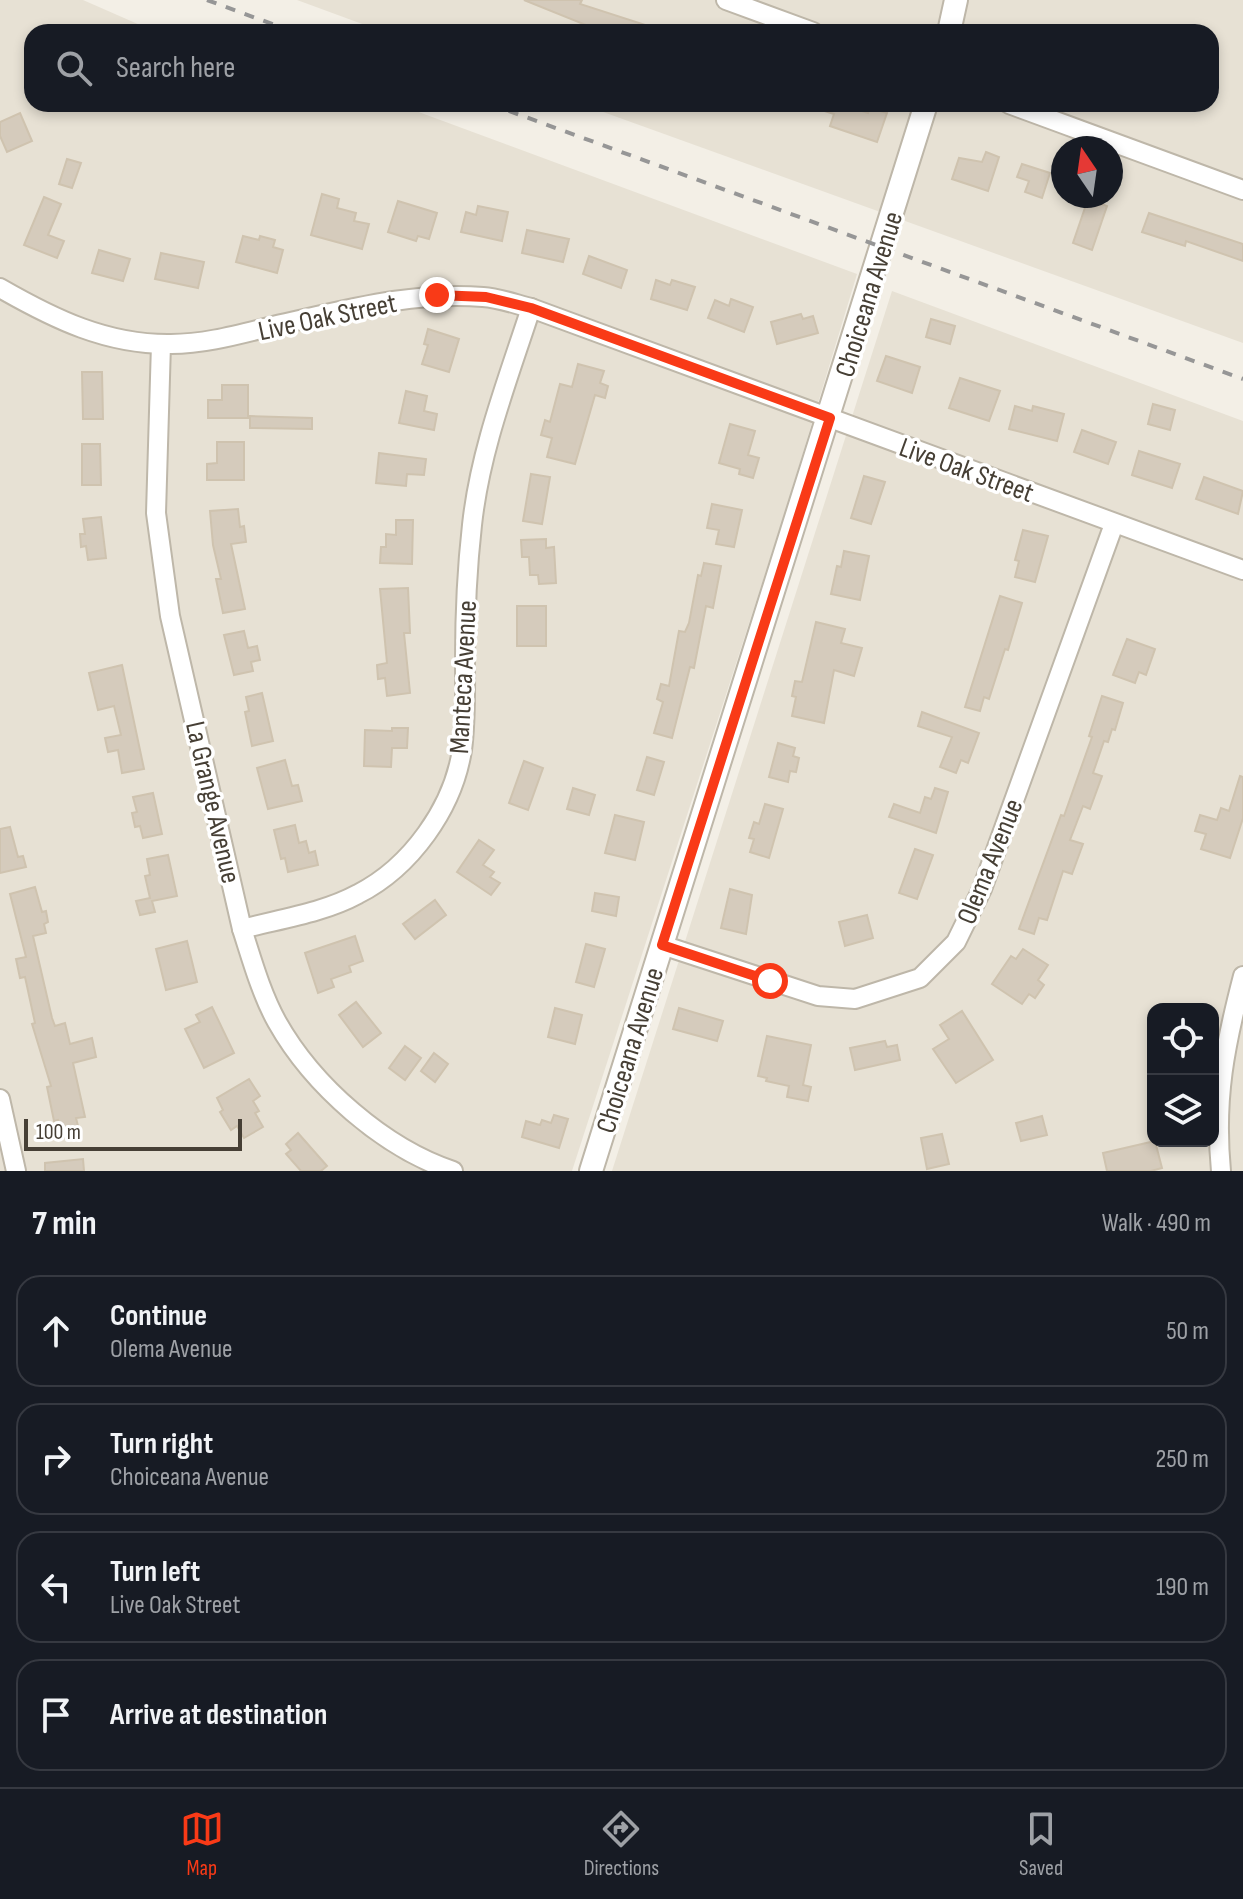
<!DOCTYPE html>
<meta charset="utf-8">
<style>
:root{--surface:#171b24;--page:#242831;--text:#f1f3f6;--muted:#9ea1a6;--line:#363941;--accent:#f93a17}
body{margin:0;font-family:"Sofia Sans Condensed",sans-serif;background:var(--page);color:var(--text)}
.controls{position:absolute;right:24px;bottom:24px;display:grid;overflow:hidden;border-radius:16px;box-shadow:0 4px 12px #0003}
.controls button{width:72px;height:72px;display:grid;place-items:center;padding:0;border:0;border-bottom:2px solid var(--line);background:var(--surface);color:var(--text);font:40px sans-serif}
.compass{position:absolute;left:1051px;top:136px;width:72px;height:72px;border-radius:50%;background:var(--surface);box-shadow:0 4px 12px #0003;rotate:347deg}
.scale{position:absolute;left:24px;bottom:20px;width:218px;box-sizing:border-box;padding-left:8px;border:4px solid #463f35;border-top:0;font-size:22px;line-height:28px;white-space:nowrap;color:#463f35;-webkit-text-stroke:6px #fff;paint-order:stroke}
.stop{position:absolute;width:24px;height:24px;margin:-18px;border:6px solid #f93a17;border-radius:50%;background:#fff}
.stop.end{background:#f93a17;border-color:#fff;box-shadow:0 2px 8px #0008}
.list{margin:0;padding:0;list-style:none}
h2{display:flex;justify-content:space-between;align-items:center;height:104px;margin:0;padding:0 32px;font-size:34px}
h2 small{font-size:26px;font-weight:400;color:var(--muted)}
.list li{display:grid;grid-template-columns:52px 1fr auto;gap:24px;align-items:center;box-sizing:border-box;height:112px;margin:0 16px 16px;padding:0 16px;border:2px solid var(--line);border-radius:24px}
.list b{display:block;font-size:30px;white-space:nowrap}
.list p{margin:0;font-size:26px;white-space:nowrap;color:var(--muted)}
.list em{font-size:26px;font-style:normal;color:var(--muted)}
.icon{flex:none;width:44px;height:44px;fill:none;stroke:currentColor;stroke-width:2;stroke-linecap:round;stroke-linejoin:round}
.map{position:relative;flex:none;width:1243px;height:1171px;overflow:hidden}
.search{position:absolute;background:var(--surface);box-shadow:0 4px 12px #0003;left:24px;right:24px;top:24px;height:88px;display:flex;align-items:center;gap:20px;box-sizing:border-box;padding:0 28px;border-radius:24px;color:var(--muted);font-size:30px}
.sheet{height:616px;background:var(--surface)}
nav{display:flex;justify-content:space-around;align-items:center;box-sizing:border-box;height:112px;border-top:2px solid var(--line);background:var(--surface);font-size:22px;color:var(--muted)}
nav a{display:grid;justify-items:center;gap:4px}
nav .on{color:var(--accent)}
.map>svg:first-child{display:block}
</style>
<div class="map">
<svg width="1243" height="1171" viewBox="0 0 1243 1171">
<rect width="100%" height="100%" fill="#f3efe6"/>
<g fill="#e7e1d4" fill-rule="evenodd">
<path d="M0,0h83l73,32h-124v72h365l460,170 -72,238 -213,659h-572z"/>
<path d="M297,0h946v343l-662,-239h630v-72h-827zM1063,148h48v48h-48z"/>
<path d="M892,291l351,130v750h-631zM1153,1009h60v132h-60z"/>
</g>
<g fill="#d5cbbc" stroke="#cfc3af" stroke-width="2">
<path d="M524,0h58l-2,4 81,26 -1,2h-71l2,-5z"/>
<path d="M812,104h30l26,9 2,-5 17,5 -10,29 -47,-16 4,-12 -22,-7z"/>
<path d="M20,113l12,28 -25,11 -7,-16v-14z"/>
<path d="M986,152l13,5 -11,34 -36,-12 7,-21 23,4z"/>
<path d="M67,159l14,4 -9,25 -13,-4z"/>
<path d="M1022,164l28,9 -8,25 -17,-6 4,-11 -12,-4z"/>
<path d="M322,194l17,5 -2,9 19,5 -2,8 15,3 -7,25 -51,-14z"/>
<path d="M44,197l17,7 -13,31 16,6 -7,17 -33,-13z"/>
<path d="M1088,199l19,7 -15,44 -19,-7z"/>
<path d="M398,201l39,12 -8,26 -11,-3 -2,5 -28,-9z"/>
<path d="M478,206l30,6 -6,29 -41,-9 5,-20 10,3z"/>
<path d="M1149,213l94,31v17l-57,-20 -1,5 -43,-14z"/>
<path d="M527,230l42,9 -6,23 -41,-9z"/>
<path d="M243,236l16,4 1,-4 15,4 -2,7 10,3 -6,23 -41,-11z"/>
<path d="M99,250l31,9 -7,22 -31,-8z"/>
<path d="M161,253l43,9 -6,26 -43,-9z"/>
<path d="M589,256l38,14 -6,18 -38,-14z"/>
<path d="M656,280l14,5 2,-5 23,7 -8,23 -36,-11z"/>
<path d="M731,299l22,8 -9,25 -36,-14 7,-18 14,6z"/>
<path d="M801,314l2,5 10,-3 5,17 -41,11 -6,-22z"/>
<path d="M931,319l24,7 -5,18 -24,-7z"/>
<path d="M428,329l31,10 -10,33 -27,-8 6,-19 -4,-1z"/>
<path d="M886,356l34,11 -8,26 -35,-12z"/>
<path d="M578,364l26,7 -4,12 8,3 -3,12 -10,-3 -20,69 -28,-7 5,-19 -11,-3 4,-15 5,2 10,-38 12,3z"/>
<path d="M82,372h20l1,47h-20z"/>
<path d="M960,378l40,13 -11,30 -40,-13z"/>
<path d="M222,385h26v33h-40v-18h14z"/>
<path d="M406,391l21,5 -3,15 13,3 -3,16 -35,-7z"/>
<path d="M1153,404l22,6 -5,20 -22,-6z"/>
<path d="M1015,406l17,5 1,-5 31,8 -7,27 -48,-12z"/>
<path d="M250,416l62,2v11l-62,-1z"/>
<path d="M730,424l25,7 -7,24 11,3 -6,20 -14,-4 1,-5 -21,-6z"/>
<path d="M1082,430l34,12 -8,22 -34,-12z"/>
<path d="M217,442h27v38h-37v-16l10,-1z"/>
<path d="M82,444h18l1,41h-19z"/>
<path d="M1139,451l41,13 -8,24 -40,-13z"/>
<path d="M379,453l47,6 -2,16 -17,-1 -1,12 -30,-3z"/>
<path d="M531,474l19,3 -8,47 -19,-3z"/>
<path d="M864,476l21,6 -14,42 -20,-6z"/>
<path d="M1204,477l39,14 -5,23 -42,-15z"/>
<path d="M712,504l30,6 -8,37 -18,-3 3,-14 -12,-2z"/>
<path d="M238,509l2,18 4,-1 2,16 -15,2 14,65 -22,4 -7,-34h5l-8,-34 -3,-34z"/>
<path d="M101,517l5,41 -18,2 -2,-14 -5,1 -1,-13h5l-2,-15z"/>
<path d="M396,520h17l-1,44 -32,-1 1,-16h5v-13l10,1z"/>
<path d="M1023,530l25,6 -13,46 -20,-5 4,-16 -4,-1z"/>
<path d="M546,539v9l8,-1 2,36 -17,1 -1,-9h-8l-1,-18h-7l-1,-17z"/>
<path d="M844,551l25,5 -9,44 -29,-6 6,-28 4,1z"/>
<path d="M704,563l17,3 -8,42 -7,-2 -12,62 -4,-1 -18,71 -18,-5 9,-31 -6,-3 4,-15 8,2 10,-55 6,1 4,-9 9,-48 3,1z"/>
<path d="M408,588l2,45h-6l6,60 -23,3 -2,-18 -7,1 -1,-14 10,-2 -7,-74z"/>
<path d="M1000,596l22,7 -14,47 -3,-1 -16,50 -5,-2 -4,14 -15,-4z"/>
<rect x="517" y="606" width="29" height="40"/>
<path d="M816,622l29,7 -4,14 21,5 -8,28 -20,-6 -10,53 -32,-7 4,-19 -4,-1 3,-15 7,1z"/>
<path d="M244,631l4,17 9,-2 3,14 -9,2 2,9 -19,4 -10,-40z"/>
<path d="M1127,639l28,10 -9,26 -7,-3 -4,11 -22,-8z"/>
<path d="M122,665l22,104 -22,4 -4,-23 -10,2 -3,-14 16,-3 -7,-29 -16,4 -9,-37z"/>
<path d="M262,693l11,48 -21,5 -7,-34 4,-1 -3,-14z"/>
<path d="M1102,696l21,7 -8,27 -3,-1 -4,13 -4,-1 -11,32 9,3 -12,33 -7,-3 -13,34 13,4 -11,30 -9,-3 -16,49 -8,-2 -5,16 -15,-5 42,-114 3,1 28,-79 -3,-1z"/>
<path d="M922,712l57,21 -11,30 -7,-3 -5,13 -16,-6 12,-30 -34,-11z"/>
<path d="M392,728h16l-1,20h-15l-1,19 -27,-1 1,-36 27,1z"/>
<path d="M778,743l17,5 -2,8 6,2 -3,14 -6,-1 -2,11 -19,-5z"/>
<path d="M647,757l17,5 -10,33 -17,-5z"/>
<path d="M285,760l7,26 6,-1 4,16 -34,8 -11,-41z"/>
<path d="M524,761l19,7 -15,42 -19,-7z"/>
<path d="M1240,776l3,1v41l-13,40 -29,-9 5,-15 -11,-3 5,-16 17,5 4,-12 8,3z"/>
<path d="M573,788l22,7 -6,20 -22,-6z"/>
<path d="M935,788l13,4 -12,41 -47,-16 5,-13 26,9 5,-16 6,2z"/>
<path d="M153,793l9,41 -19,4 -3,-12 -5,1 -3,-14 5,-1 -4,-15z"/>
<path d="M765,804l18,5 -14,49 -19,-6 4,-13 -5,-1 5,-16 5,2z"/>
<path d="M615,815l29,7 -9,38 -30,-7z"/>
<path d="M295,825l4,18 7,-2 3,12 6,-2 3,14 -30,7 -3,-14 -4,1 -7,-29z"/>
<path d="M10,827l8,30 5,-1 3,11 -26,6v-44z"/>
<path d="M479,840l15,10 -11,15 11,7 -4,5 10,6 -9,12 -34,-23z"/>
<path d="M915,849l18,6 -16,44 -18,-6z"/>
<path d="M168,855l9,41 -25,5 3,11 -15,3 -4,-14 14,-3 -5,-22 5,-1 -3,-16z"/>
<path d="M35,887l7,25 4,-1 2,11 -4,2 2,9 -13,3 19,82 3,8 10,-3 5,21 22,-6 4,19 -23,6 12,54 -9,1 3,12 -18,3 -3,-13 -4,1 -7,-34 4,-1 -19,-62 3,-1 -10,-46 -5,1 -4,-19 10,-2 -16,-63z"/>
<path d="M730,889l22,6 -6,39 -25,-6z"/>
<path d="M595,893l24,4 -3,19 -24,-5z"/>
<path d="M435,900l11,15 -31,24 -12,-15z"/>
<path d="M867,915l6,23 -28,8 -6,-24z"/>
<path d="M355,936l8,25 -14,5 2,6 -20,7 3,8 -16,6 -13,-40z"/>
<path d="M187,941l10,41 -31,8 -10,-41z"/>
<path d="M586,944l19,5 -11,38 -18,-5z"/>
<path d="M1023,949l25,16 -10,15 6,5 -9,13 -6,-4 -7,10 -30,-20 19,-28 5,3z"/>
<path d="M356,1002l25,31 -18,14 -24,-32z"/>
<path d="M212,1007l22,46 -30,15 -19,-39 15,-7 -4,-7z"/>
<path d="M555,1008l27,7 -7,29 -27,-7z"/>
<path d="M679,1008l44,13 -6,20 -44,-12z"/>
<path d="M962,1011l31,49 -37,23 -23,-34 16,-10 -9,-14z"/>
<path d="M767,1036l44,9 -8,40 8,2 -3,14 -21,-4 2,-11 -23,-5 1,-3 -9,-2z"/>
<path d="M885,1041l2,6 10,-2 3,15 -45,10 -5,-22z"/>
<path d="M405,1046l16,12 -16,22 -16,-12z"/>
<path d="M434,1053l14,11 -13,18 -14,-11z"/>
<path d="M249,1079l11,17 -7,5 6,10 -4,2 8,14 -19,11 -7,-12 -6,4 -11,-18 3,-2 -6,-12z"/>
<path d="M554,1115l14,4 -9,29 -37,-11 4,-16 14,4 2,-5 9,3z"/>
<path d="M1042,1116l5,19 -26,6 -5,-18z"/>
<path d="M298,1133l29,33 -6,5h-20l-15,-17 5,-4 -5,-6z"/>
<path d="M942,1134l7,30 -22,5 -6,-31z"/>
<path d="M1155,1141l7,27 -11,3h-44l-4,-18z"/>
<path d="M83,1159l1,12h-39v-8z"/>
</g>
<g fill="none" stroke-linecap="round" stroke-linejoin="round">
<g stroke="#beb7a9" stroke-width="22">
<g id="minor">
<path d="M726,0l87,32"/>
<path d="M1009,104l234,86"/>
<path d="M0,288c54,31 107,57 171,56 35,0 69,-10 102,-18 69,-15 139,-35 210,-29 16,1 32,7 48,11l712,262"/>
<path d="M161,344l-5,169 14,103 72,313c10,31 19,64 35,93 36,64 107,126 176,149"/>
<path d="M242,929c38,-10 81,-16 116,-35 53,-27 95,-86 104,-144 4,-30 3,-61 3,-91 0,-45 2,-90 7,-134 8,-75 36,-146 59,-217"/>
<path d="M662,945l156,51 37,3 65,-21 36,-36 26,-53 132,-365"/>
<path d="M0,1099l16,72"/>
<path d="M1221,1171c-7,-72 4,-126 22,-195"/>
</g>
</g>
<g stroke="#beb7a9" stroke-width="26">
<g id="tertiary">
<path d="M949,32l7,-32"/>
<path d="M591,1171l335,-1067"/>
</g>
</g>
<use href="#minor" stroke="#fff" stroke-width="18"/>
<use href="#tertiary" stroke="#fff" stroke-width="22"/>
<g stroke="#969696" stroke-width="4" stroke-dasharray="10 10" stroke-linecap="butt">
<path d="M207,0l87,32"/>
<path d="M490,104l753,275"/>
</g>
</g>
<g fill="none" stroke-linecap="round" stroke-linejoin="round">
<path stroke="#f93a17" stroke-width="10" d="M437,295l49,2 45,11 299,110 -168,527 108,36"/>
</g>
<g text-anchor="middle" stroke-width="7" stroke-linejoin="round" paint-order="stroke">
<g font-size="28" fill="#463f35" stroke="#fff">
<text transform="translate(868 294) rotate(-73)" y="10">Choiceana Avenue</text>
<text transform="translate(327 316) rotate(-12)" y="10">Live Oak Street</text>
<text transform="translate(967 469) rotate(20)" y="10">Live Oak Street</text>
<text transform="translate(462 677) rotate(-87)" y="10">Manteca Avenue</text>
<text transform="translate(214 802) rotate(77)" y="10">La Grange Avenue</text>
<text transform="translate(989 861) rotate(-68)" y="10">Olema Avenue</text>
<text transform="translate(629 1050) rotate(-73)" y="10">Choiceana Avenue</text>
</g>
</g>
</svg>
<div class="controls">
<button><svg class="icon" aria-label="locate" viewBox="0 0 24 24"><circle cx="12" cy="12" r="6"/><path d="M12 2v4M12 18v4M2 12h4M18 12h4"/></svg></button>
<button><svg class="icon" aria-label="layers" viewBox="0 0 24 24"><path d="M12 4l9 5-9 5-9-5zM3 14l9 5 9-5"/></svg></button>
</div>
<svg class="compass" viewBox="-18 -18 36 36"><path d="M0-13l5 13h-10z" fill="#e53935"/><path d="M0 13l5-13h-10z" fill="#9ea1a6"/></svg>
<div class="scale">100 m</div>
<div class="stop" style="left:770px;top:981px"></div>
<div class="stop end" style="left:437px;top:295px"></div>
<div class="search"><svg class="icon" aria-label="search" viewBox="0 0 24 24"><circle cx="10" cy="10" r="6"/><path d="M15 15l6 6"/></svg>Search here</div>
</div>
<section class="sheet">
<h2>7 min<small>Walk · 490 m</small></h2>
<ul class="list">
<li><svg class="icon" aria-label="ahead" viewBox="0 0 24 24"><path d="M12 20V5M6 11l6-6 6 6"/></svg><div><b>Continue</b><p>Olema Avenue</p></div><em>50 m</em></li>
<li><svg class="icon" aria-label="right" viewBox="0 0 24 24"><path d="M7 20v-9h11M14 6l5 5-5 5"/></svg><div><b>Turn right</b><p>Choiceana Avenue</p></div><em>250 m</em></li>
<li><svg class="icon" aria-label="left" viewBox="0 0 24 24"><path d="M17 20v-9H6M10 6l-5 5 5 5"/></svg><div><b>Turn left</b><p>Live Oak Street</p></div><em>190 m</em></li>
<li><svg class="icon" aria-label="arrive" viewBox="0 0 24 24"><path d="M6 21V4h12l-3 4 3 4H6"/></svg><div><b>Arrive at destination</b></div></li>
</ul>
</section>
<nav>
<a class="on"><svg class="icon" aria-label="map" viewBox="0 0 24 24"><path d="M3 6l6-2 6 2 6-2v14l-6 2-6-2-6 2zM9 4v14M15 6v14"/></svg>Map</a>
<a><svg class="icon" aria-label="directions" viewBox="0 0 24 24"><path d="M12 3l9 9-9 9-9-9zM9 14v-3h6M13 9l2 2-2 2"/></svg>Directions</a>
<a><svg class="icon" aria-label="saved" viewBox="0 0 24 24"><path d="M7 4h10v16l-5-4-5 4z"/></svg>Saved</a>
</nav>
